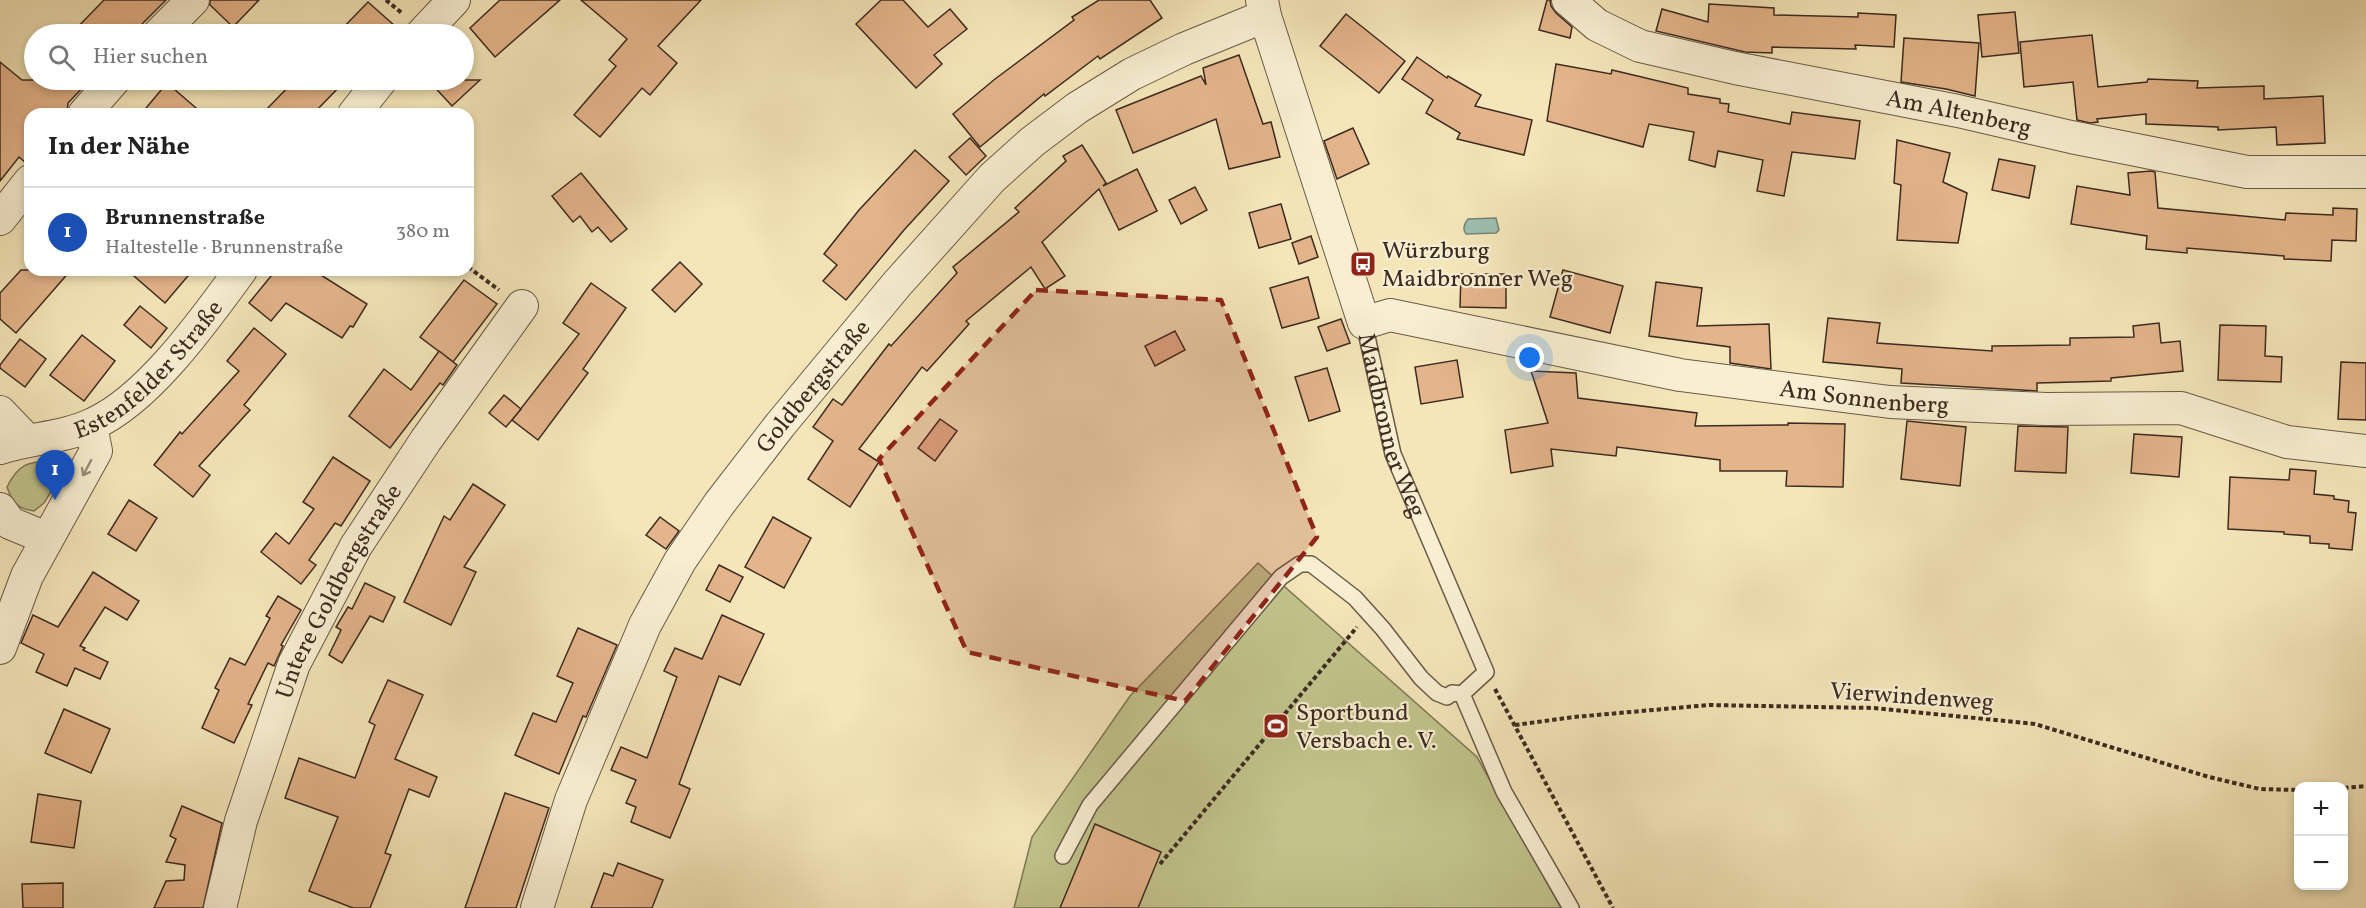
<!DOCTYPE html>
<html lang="de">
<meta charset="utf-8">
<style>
:root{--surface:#fff;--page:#f6f6f6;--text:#222;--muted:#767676;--line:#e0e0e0;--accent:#8f2418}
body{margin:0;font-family:Vollkorn,serif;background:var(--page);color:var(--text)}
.controls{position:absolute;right:18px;bottom:18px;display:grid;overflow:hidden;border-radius:12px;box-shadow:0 3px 9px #0003}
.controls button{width:54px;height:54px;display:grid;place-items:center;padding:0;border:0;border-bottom:2px solid var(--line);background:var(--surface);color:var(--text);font:30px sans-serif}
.you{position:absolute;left:1530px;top:358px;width:21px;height:21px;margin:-15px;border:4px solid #fff;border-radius:50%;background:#1a73e8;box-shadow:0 0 0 9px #1a73e833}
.badge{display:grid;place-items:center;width:39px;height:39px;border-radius:50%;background:var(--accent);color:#fff;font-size:20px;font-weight:700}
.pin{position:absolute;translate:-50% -50px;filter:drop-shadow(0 2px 3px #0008)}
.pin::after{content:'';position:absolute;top:32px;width:21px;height:18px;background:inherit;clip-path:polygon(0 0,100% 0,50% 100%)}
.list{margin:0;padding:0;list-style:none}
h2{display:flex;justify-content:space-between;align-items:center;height:78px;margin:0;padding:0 24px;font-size:26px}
h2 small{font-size:20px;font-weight:400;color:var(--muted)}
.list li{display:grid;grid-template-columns:39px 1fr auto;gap:18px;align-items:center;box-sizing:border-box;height:90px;padding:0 24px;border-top:2px solid var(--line)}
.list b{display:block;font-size:22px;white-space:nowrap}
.list p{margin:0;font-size:20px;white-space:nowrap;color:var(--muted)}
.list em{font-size:20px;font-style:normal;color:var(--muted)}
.icon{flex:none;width:33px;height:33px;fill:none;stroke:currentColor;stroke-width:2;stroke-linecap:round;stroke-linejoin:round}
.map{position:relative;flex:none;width:2366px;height:908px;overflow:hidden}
.search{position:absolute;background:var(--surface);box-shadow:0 3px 9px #0003;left:24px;top:24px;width:450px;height:66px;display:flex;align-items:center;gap:15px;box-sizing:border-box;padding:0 21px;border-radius:33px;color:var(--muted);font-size:22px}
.panel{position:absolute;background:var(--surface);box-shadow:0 3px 9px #0003;left:24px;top:108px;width:450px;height:168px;border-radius:18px}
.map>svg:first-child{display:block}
</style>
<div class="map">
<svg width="2366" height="908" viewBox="0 0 2366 908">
<rect width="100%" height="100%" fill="#f4e6b9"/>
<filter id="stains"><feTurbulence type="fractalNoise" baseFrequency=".00333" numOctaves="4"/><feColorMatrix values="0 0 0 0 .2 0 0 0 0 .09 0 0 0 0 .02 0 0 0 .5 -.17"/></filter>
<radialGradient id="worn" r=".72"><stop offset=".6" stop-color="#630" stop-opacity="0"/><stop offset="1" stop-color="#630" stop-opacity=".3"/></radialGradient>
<g fill="#c1c38b" stroke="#7e7756" stroke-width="1.5">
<path d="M65,459l2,7 -23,37 -10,8c-17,-2 -22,-9 -27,-24 15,-31 29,-23 58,-28z"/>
<path d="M1258,563l219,194 84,151h-547l18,-71 98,-141z"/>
</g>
<path fill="#9cbfb1" stroke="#768478" stroke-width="1.5" d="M1496,218l3,12 -3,3 -30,1c-4,-5 -2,-10 2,-15z"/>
<g fill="#e4b48a" stroke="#3c2b22" stroke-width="1.5">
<path d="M104,0h62l-34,34h-61z"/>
<path d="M210,0h49l-26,27 -23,-22z"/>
<path d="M500,0h60l-65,57 -25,-29z"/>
<path d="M581,0h120l-43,46 19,17 -27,32 -8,-7 -42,49 -26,-22 42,-49 -7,-6 18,-21z"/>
<path d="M881,0h22l25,27 22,-18 17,20 -33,26 8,9 -26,24 -60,-64z"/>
<path d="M1099,0h51l12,18 -62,41 -2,-3 -53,40 -1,-2 -64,53 -27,-33 42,-35 79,-59 -2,-3z"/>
<path d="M1547,0h3l1,6 5,7 16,14 -2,11 -31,-8z"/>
<path d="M368,2l36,32h-67z"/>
<path d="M1709,4l65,4v7l84,2v-4l38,2 -2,32 -39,-2 1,4 -84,-2v6l-27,-1 -89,-21 6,-22 46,13z"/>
<path d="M2015,12l4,41 -37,4 -4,-42z"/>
<path d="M1346,14l59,47 -26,32 -59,-47z"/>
<path d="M2092,35l6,52 49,-5 1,-3 50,2 -1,7 67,-2v13l59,-3 2,47 -48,2 -1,-18 -58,3v-3l-72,-3v-10l-49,5 1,3 -8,1 -13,-3 -4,-38 -49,5 -4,-45z"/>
<path d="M1904,38l75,5 -4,53 -29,-7 -45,-7z"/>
<path d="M1239,55l24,69 8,-2 9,35 -51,12 -13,-50 -83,34 -17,-43 85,-34 5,9 -3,-17z"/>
<path d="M1417,57l30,21 1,-2 33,19 -6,11 57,14 -8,35 -67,-16 3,-6 -34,-20 7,-13 -31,-21z"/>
<path d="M0,62l22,18h68l-22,23 -1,11h-37v49l-3,1 -8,-7 -19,24z"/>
<path d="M1556,64l55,10 1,-4 76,18v6l32,5v4l9,1 -1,8 62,12 2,-12 68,9 -5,38 -63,-7 -8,44 -27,-5 6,-31 -45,-9 -3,16 -26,-7 5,-28 -45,-8 -6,23 -96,-26z"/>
<path d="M295,80h51l-33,34h-51z"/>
<path d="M428,80h52l-28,26z"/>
<path d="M167,83l36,31h-62z"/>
<path d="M1353,128l16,36 -32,15 -13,-38z"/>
<path d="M970,138l16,18 -20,19 -17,-18z"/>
<path d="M1897,140l53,13 -7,29 24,11 -9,50 -61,-3 4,-55 -7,-2z"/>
<path d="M1082,145l24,38 -3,3 34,-17 20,42 -38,19 -20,-41 -57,53 23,34 -20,13 -14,-22 -65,54 3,3 -42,47 -5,-4 -63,82 20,13 -29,45 -42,-28 25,-38 -20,-14 20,-28 9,6 47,-61 2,2 66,-73 -4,-6 66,-55 -4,-4 51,-47 -3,-5z"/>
<path d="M915,150l34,31 -45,49 -58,70 -23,-19 14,-16 -13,-11 35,-44z"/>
<path d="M1999,159l36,7 -6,32 -37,-8z"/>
<path d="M2151,171l4,1 3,36 127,12 1,-7 47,2v-7l24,1 -1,32 -24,-1 -1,21 -47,-2v-3l-97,-8v5l-41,-4 1,-13 -76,-12 6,-38 53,9 -2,-22z"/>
<path d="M581,173l46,56 -16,13 -13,-15 -6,5 -12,-16 -7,6 -21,-26z"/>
<path d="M1195,187l12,23 -26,14 -12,-24z"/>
<path d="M1281,204l10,35 -32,9 -10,-35z"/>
<path d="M1311,236l7,21 -19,7 -7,-21z"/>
<path d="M680,262l22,22 -27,28 -23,-22z"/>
<path d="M21,270h50l-55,63 -16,-14v-26z"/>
<path d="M127,270h66l-28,33z"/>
<path d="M276,270h37l54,34 -14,23 -3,-1 -8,12 -56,-35 -15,18 -22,-18z"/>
<path d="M1563,270l60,16 -13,47 -60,-16z"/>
<path d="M1461,274h45v34l-46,-1z"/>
<path d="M1308,277l11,41 -37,10 -12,-40z"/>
<path d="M464,280l33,24 -44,58 -33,-25z"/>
<path d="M1656,282l46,6 -5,38 72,-2 2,45 -41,-6v-16l-81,-11z"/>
<path d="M591,283l35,25 -43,61 5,4 -50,67 -26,-20 67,-86 -16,-11z"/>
<path d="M140,306l27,22 -16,20 -27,-23z"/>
<path d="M1828,318l52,5 -3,20 115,8v-5l78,-1v-7l64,-1 -1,-11 26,-3 2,20 19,-2 3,30 -72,7v3l-74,2v8l-136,-8 1,-14 -79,-7z"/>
<path d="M1341,319l9,24 -23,8 -9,-24z"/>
<path d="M2220,325l46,1 -1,30 17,1 -1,25 -63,-2z"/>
<path d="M254,328l32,26 -42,51 6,5 -51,56 11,9 -17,22 -39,-32 26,-33 2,2 57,-63 -12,-10z"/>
<path d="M1175,331l10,19 -30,16 -10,-20z"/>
<path d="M82,335l33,26 -31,40 -34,-26z"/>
<path d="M20,339l26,20 -21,28 -25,-19v-3z"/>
<path d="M439,351l18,14 -14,20 -3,-2 -50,65 -41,-32 35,-47 27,21z"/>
<path d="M1457,360l6,37 -42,7 -6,-37z"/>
<path d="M2341,362l25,1v57l-28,-1z"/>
<path d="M1327,368l13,43 -31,10 -14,-44z"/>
<path d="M1531,371l45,2 2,25 119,15 -2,13 93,-1v-2l57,1 -2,63 -57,-1 1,-15h-67v-11l-103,-13 -1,9 -65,-7 2,17 -42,7 -6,-43 43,-7z"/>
<path d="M504,395l17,14 -15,18 -17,-14z"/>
<path d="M940,419l17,12 -22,30 -17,-13z"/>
<path d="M1907,421l59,6 -6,59 -59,-7z"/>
<path d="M2018,426l50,1 -2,46 -51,-2z"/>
<path d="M2134,434l48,3 -3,40 -48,-4z"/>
<path d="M333,457l37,24 -29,45 -6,-3 -26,37 7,5 -15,19 -40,-32 15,-19 13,11 25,-35 -11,-7z"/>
<path d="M2290,469l26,2 -2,23 20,2v3l15,2 -1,11 8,1 -4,37 -23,-2v-4l-19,-1v-7l-26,-2v-2l-56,-3 2,-52 59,3z"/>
<path d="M473,484l32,21 -41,62 12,5 -25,53 -47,-23 40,-86 6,4z"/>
<path d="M129,500l28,18 -21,33 -28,-17z"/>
<path d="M660,517l19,14 -13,18 -20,-14z"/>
<path d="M773,517l38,21 -27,50 -39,-21z"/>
<path d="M719,565l24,12 -13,25 -24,-12z"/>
<path d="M93,572l46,29 -12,19 -22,-13 -25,39 5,2 -2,2 25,12 -8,17 -25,-11 -8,18 -31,-14 8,-18 -23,-11 12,-28 25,12z"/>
<path d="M365,583l30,14 -12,25 -13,-6 -28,47 -13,-8 12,-25 -5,-3 12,-20 4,2z"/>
<path d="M278,596l23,14 -20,35 2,1 -9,20 -6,-3 -20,41 4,1 -18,38 -32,-15 17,-38 -4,-2 15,-30 15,7 25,-47 -4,-2z"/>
<path d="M722,615l42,19 -24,51 -21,-9 -40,108 11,5 -20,49 -39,-16 5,-15 -10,-4 10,-23 -25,-10 10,-23 26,11 30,-81 -13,-6 11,-23 27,11z"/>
<path d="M578,628l39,17 -31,72 -3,-1 -24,58 -44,-19 18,-42 23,9 17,-39 -16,-7z"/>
<path d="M388,680l35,15 -28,64 42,18 -8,20 -20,-8 -24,64 6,2 -21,53h-17l-44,-17 29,-74 -53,-19 14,-40 56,20 20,-53 -6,-3z"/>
<path d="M64,709l46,20 -19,44 -46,-20z"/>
<path d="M505,793l44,15 -33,100h-51z"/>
<path d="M38,794l43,7 -7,47 -43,-6z"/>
<path d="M182,806l40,17 -19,85h-49l12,-27 18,-1 1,-15 -19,-3 10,-23 -6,-3z"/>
<path d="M1095,824l66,28 -23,56h-78z"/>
<path d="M618,863l45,17 -11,28h-61l13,-35 9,3z"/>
<path d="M63,883v25h-40l-1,-24z"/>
</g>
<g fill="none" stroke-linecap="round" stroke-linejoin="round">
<g stroke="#6a5a48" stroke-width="18">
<g id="lane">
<path id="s1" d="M1364,323l29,131 93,218 -24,22 42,98 67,116"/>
<path d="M1063,856l27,-51 191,-228 19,-13h11l44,34 28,31 38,49 16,15 10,4 5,-4 10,1"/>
</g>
</g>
<g stroke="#6a5a48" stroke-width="34">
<g id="street">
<path id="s2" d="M1262,0l3,16 99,307 26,-8 290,60 210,27 156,7 135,-1 106,34 79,9"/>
<path id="s3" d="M1568,0l29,25 43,21 95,22 223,43 113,26 176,35h119"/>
<path d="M159,34l34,-34"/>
<path d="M422,34l32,-34"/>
<path d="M84,114l30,-34"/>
<path d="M354,114l27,-34"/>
<path d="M0,219l30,-38"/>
<path d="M0,412l28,29"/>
<path id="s4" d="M0,448c30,-10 64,-10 93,-24 56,-25 112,-105 148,-154"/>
<path d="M0,509l10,14 36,15"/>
<path d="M0,648l27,-72 69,-125 -5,-25"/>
<path id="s5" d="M220,908l21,-87 53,-157 62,-118 70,-106 96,-134"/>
<path id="s6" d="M537,908l34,-108 74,-175 35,-64 39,-57 61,-79 117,-141 95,-106 40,-36 45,-34 55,-34 52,-25 81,-33"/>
</g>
</g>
<g stroke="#3c2b22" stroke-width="4" stroke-dasharray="4.5 3" stroke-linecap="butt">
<path d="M386,0l17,14"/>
<path d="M468,267l31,23"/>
<path d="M1495,689l118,219"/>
<path d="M1515,725l59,-8 135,-12 165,3 161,16 174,53 51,12 38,1"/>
<path d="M2344,788l22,-2"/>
<path d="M1160,864l197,-237"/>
</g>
<use href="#lane" stroke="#f8efd2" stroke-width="15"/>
<use href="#street" stroke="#f8efd2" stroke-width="32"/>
</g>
<defs><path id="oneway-shaft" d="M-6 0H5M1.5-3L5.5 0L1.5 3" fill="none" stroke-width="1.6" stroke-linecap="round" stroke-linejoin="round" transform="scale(1.5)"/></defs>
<use stroke="#9a8d7a" href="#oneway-shaft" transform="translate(87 468) rotate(118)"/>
<path fill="#8f2418" fill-opacity="0.2" stroke="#8f2418" stroke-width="4.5" stroke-dasharray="12 8" stroke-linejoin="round" d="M1036,290l185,10 96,237 -132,164 -218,-49 -88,-193z"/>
<defs>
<g id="bus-square" transform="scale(1.35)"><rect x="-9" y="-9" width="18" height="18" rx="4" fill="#8f2418" stroke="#f8efd2"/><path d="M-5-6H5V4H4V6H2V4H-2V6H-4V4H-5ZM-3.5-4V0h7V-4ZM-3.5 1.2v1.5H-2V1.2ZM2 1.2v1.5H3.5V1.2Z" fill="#fff"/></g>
<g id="stadium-square" transform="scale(1.35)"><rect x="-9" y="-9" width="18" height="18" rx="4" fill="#8f2418" stroke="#f8efd2"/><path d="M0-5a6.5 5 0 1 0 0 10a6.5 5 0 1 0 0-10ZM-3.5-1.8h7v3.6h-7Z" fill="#fff"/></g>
</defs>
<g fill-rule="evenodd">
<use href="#bus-square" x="1363" y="264"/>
<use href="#stadium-square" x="1276" y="726"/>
</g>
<g text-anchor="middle" stroke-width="4.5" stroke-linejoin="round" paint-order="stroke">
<g font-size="24" fill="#3c2b22" stroke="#f8efd2">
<text dy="8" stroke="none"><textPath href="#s3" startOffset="412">Am Altenberg</textPath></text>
<text dy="8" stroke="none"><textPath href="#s4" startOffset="174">Estenfelder Straße</textPath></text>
<text dy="8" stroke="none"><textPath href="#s6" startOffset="596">Goldbergstraße</textPath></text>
<text dy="8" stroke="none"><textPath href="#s2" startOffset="848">Am Sonnenberg</textPath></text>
<text dy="8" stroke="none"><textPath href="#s1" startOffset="106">Maidbronner Weg</textPath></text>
<text dy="8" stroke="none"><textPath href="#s5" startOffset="340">Untere Goldbergstraße</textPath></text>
<text transform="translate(1912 696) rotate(4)" y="8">Vierwindenweg</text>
</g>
<g font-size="24" fill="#3c2b22" stroke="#f8efd2" text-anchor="start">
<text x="1382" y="258">Würzburg<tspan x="1382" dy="28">Maidbronner Weg</tspan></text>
<text x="1296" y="720">Sportbund<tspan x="1296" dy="28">Versbach e. V.</tspan></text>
</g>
</g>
<rect width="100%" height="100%" filter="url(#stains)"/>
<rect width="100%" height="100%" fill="url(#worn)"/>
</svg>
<div class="controls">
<button>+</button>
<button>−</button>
</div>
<div class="you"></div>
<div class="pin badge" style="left:55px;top:500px;background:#1a4fb4">1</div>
<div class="search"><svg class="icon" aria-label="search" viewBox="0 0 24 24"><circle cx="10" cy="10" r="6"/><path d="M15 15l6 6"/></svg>Hier suchen</div>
<section class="panel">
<h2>In der Nähe<small></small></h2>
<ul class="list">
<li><span class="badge" style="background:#1a4fb4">1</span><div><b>Brunnenstraße</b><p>Haltestelle · Brunnenstraße</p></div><em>380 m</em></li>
</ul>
</section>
</div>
